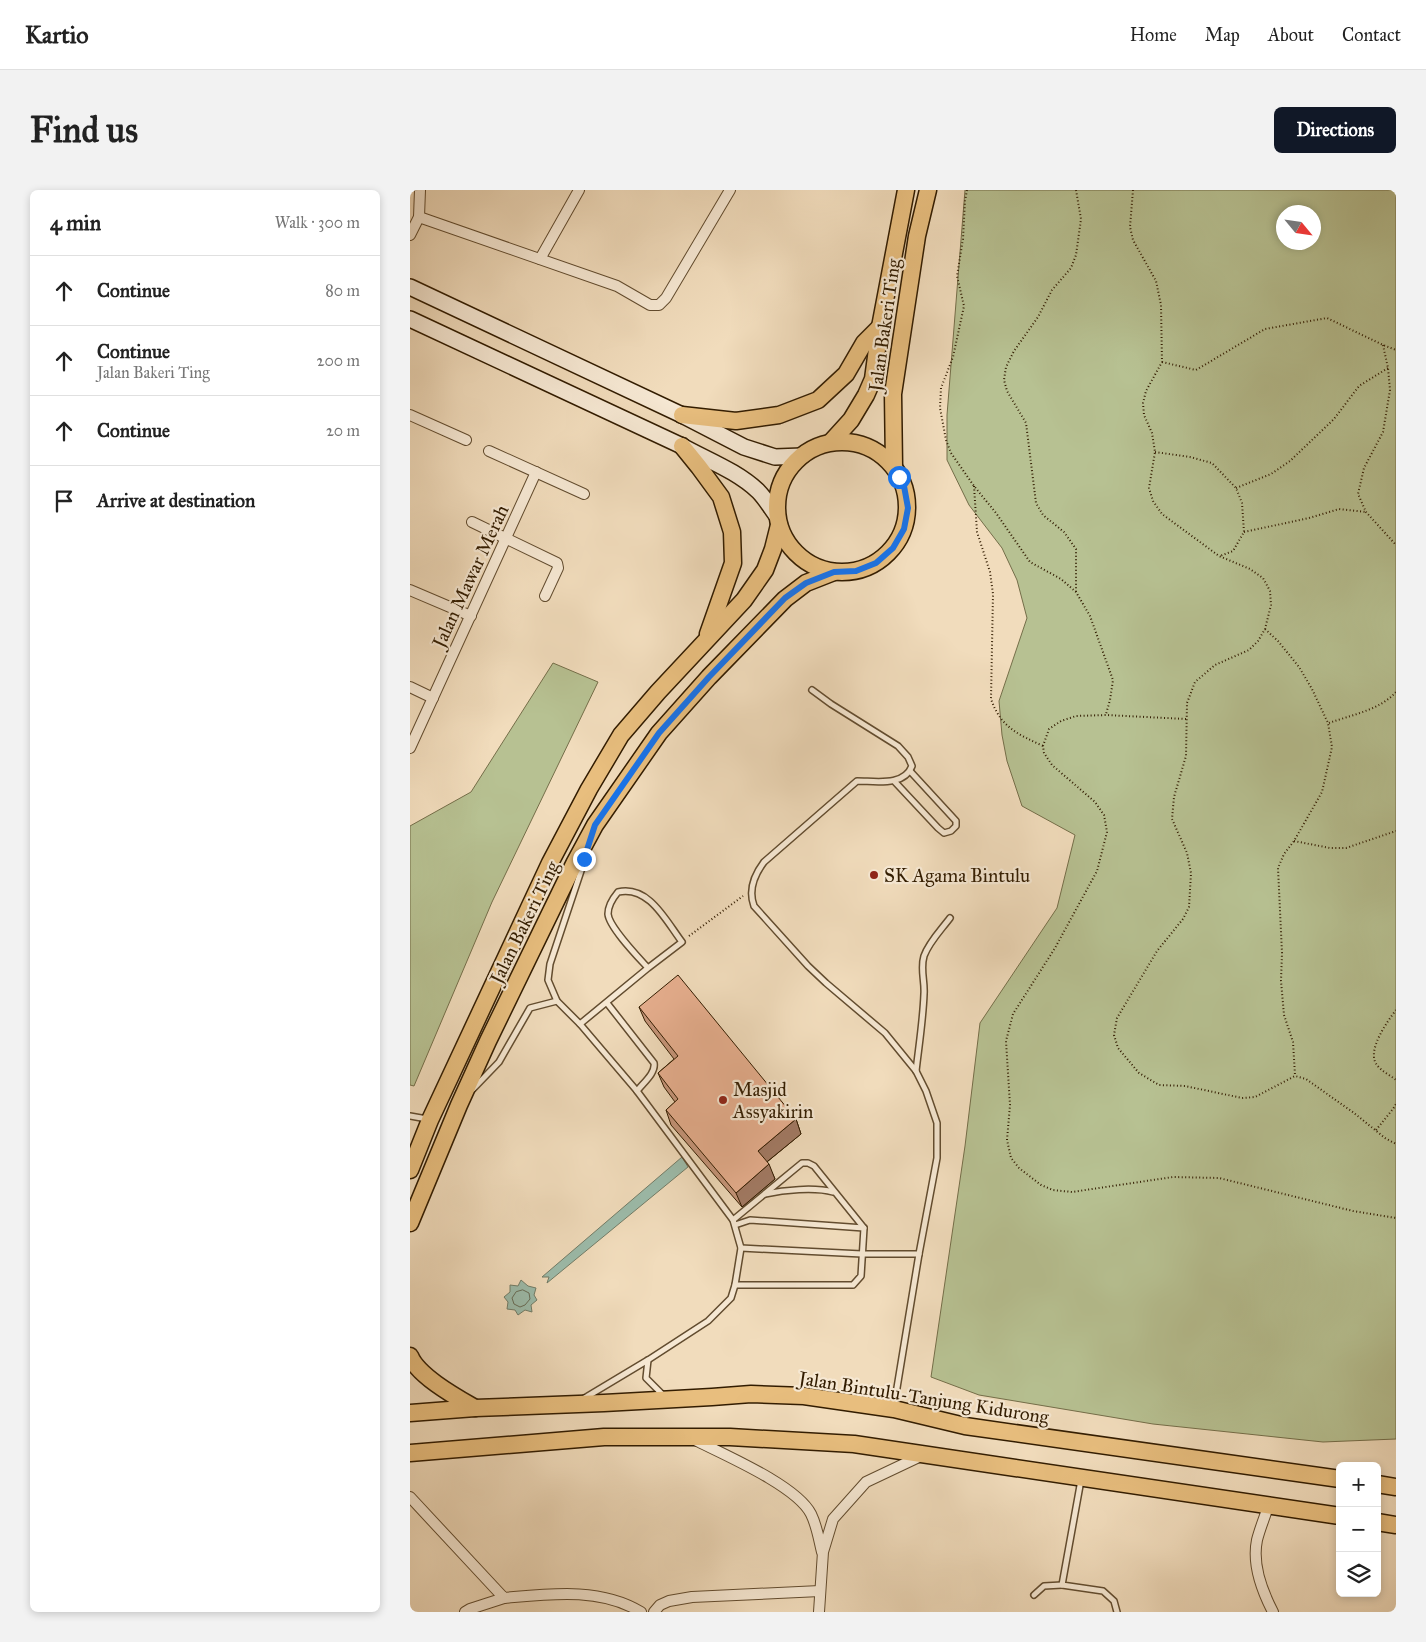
<!DOCTYPE html>
<meta charset="utf-8">
<style>
:root{--surface:#fff;--page:#f2f2f2;--text:#222;--muted:#767676;--line:#e0e0e0;--accent:#111827}
body{margin:0;font-family:"IM FELL Great Primer",serif;background:var(--page);color:var(--text)}
.controls{position:absolute;right:15px;bottom:15px;display:grid;overflow:hidden;border-radius:8px;box-shadow:0 2px 8px #0003}
.controls button{width:45px;height:45px;display:grid;place-items:center;padding:0;border:0;border-bottom:1px solid var(--line);background:var(--surface);color:var(--text);font:25px sans-serif}
.compass{position:absolute;left:866px;top:15px;width:45px;height:45px;border-radius:50%;background:var(--surface);box-shadow:0 2px 8px #0003;rotate:119deg}
.stop{position:absolute;width:15px;height:15px;margin:-11px;border:4px solid #1a73e8;border-radius:50%;background:#fff}
.stop.end{background:#1a73e8;border-color:#fff;box-shadow:0 1px 5px #0008}
.list{margin:0;padding:0;list-style:none}
h2{display:flex;justify-content:space-between;align-items:center;height:65px;margin:0;padding:0 20px;font-size:21px}
h2 small{font-size:16px;font-weight:400;color:var(--muted)}
.list li{display:grid;grid-template-columns:32px 1fr auto;gap:15px;align-items:center;box-sizing:border-box;height:70px;padding:0 20px;border-top:1px solid var(--line)}
.list b{display:block;font-size:19px;white-space:nowrap}
.list p{margin:0;font-size:16px;white-space:nowrap;color:var(--muted)}
.list em{font-size:16px;font-style:normal;color:var(--muted)}
.icon{flex:none;width:28px;height:28px;fill:none;stroke:currentColor;stroke-width:2;stroke-linecap:round;stroke-linejoin:round}
.map{position:relative;flex:none;width:986px;height:1422px;overflow:hidden;border-radius:8px}
header{display:flex;align-items:center;gap:30px;box-sizing:border-box;height:70px;padding:0 25px;background:var(--surface);border-bottom:1px solid var(--line)}
header strong{font-size:24px}
nav{display:flex;gap:28px;margin-inline-start:auto;font-size:18px}
.intro{display:flex;align-items:center;justify-content:space-between;box-sizing:border-box;height:120px;padding:0 30px}
h1{margin:0;font-size:35px}
.button{padding:12px 22px;border-radius:8px;background:var(--accent);color:#fff;font-size:18px;font-weight:700}
main{display:flex;gap:30px;padding:0 30px}
aside{flex:1;background:var(--surface);border-radius:8px;box-shadow:0 2px 8px #0003}
.map>svg:first-child{display:block}
</style>
<header>
<strong>Kartio</strong>
<nav><a>Home</a><a>Map</a><a>About</a><a>Contact</a></nav>
</header>
<div class="intro"><h1>Find us</h1><a class="button">Directions</a></div>
<main>
<aside>
<h2>4 min<small>Walk · 300 m</small></h2>
<ul class="list">
<li><svg class="icon" aria-label="ahead" viewBox="0 0 24 24"><path d="M12 20V5M6 11l6-6 6 6"/></svg><div><b>Continue</b></div><em>80 m</em></li>
<li><svg class="icon" aria-label="ahead" viewBox="0 0 24 24"><path d="M12 20V5M6 11l6-6 6 6"/></svg><div><b>Continue</b><p>Jalan Bakeri Ting</p></div><em>200 m</em></li>
<li><svg class="icon" aria-label="ahead" viewBox="0 0 24 24"><path d="M12 20V5M6 11l6-6 6 6"/></svg><div><b>Continue</b></div><em>20 m</em></li>
<li><svg class="icon" aria-label="arrive" viewBox="0 0 24 24"><path d="M6 21V4h12l-3 4 3 4H6"/></svg><div><b>Arrive at destination</b></div></li>
</ul>
</aside>
<div class="map">
<svg width="986" height="1422" viewBox="0 0 986 1422">
<rect width="100%" height="100%" fill="#f1dcbc"/>
<filter id="stains"><feTurbulence type="fractalNoise" baseFrequency=".004" numOctaves="4"/><feColorMatrix values="0 0 0 0 .2 0 0 0 0 .09 0 0 0 0 .02 0 0 0 .5 -.17"/></filter>
<radialGradient id="worn" r=".72"><stop offset=".6" stop-color="#630" stop-opacity="0"/><stop offset="1" stop-color="#630" stop-opacity=".3"/></radialGradient>
<g fill="#b7c192" stroke="#746e49" fill-rule="evenodd">
<path d="M555,0h431v1249l-73,3 -170,-18 -174,-29 -48,-18 34,-231 15,-123 77,-115 18,-73 -53,-29 -15,-45 -5,-26 -3,-34 28,-83 -10,-38 -15,-32 -33,-43 -22,-45v-45zM874,22h30v30h-30z"/>
<path d="M143,473l45,19 -106,220 -78,184 -4,-1v-259l61,-34z"/>
</g>
<g fill="#9cbcab" stroke="#727c67">
<path d="M272,967l6,10 -141,116 2,-6h-7z"/>
<path d="M111,1090l7,6 8,2 -2,7 3,5 -6,5 1,7 -7,-2 -7,5 -3,-5 -8,-1 1,-7 -4,-5 6,-5v-7l8,1z"/>
</g>
<g fill="none" stroke-linecap="round" stroke-linejoin="round">
<path stroke="#676c56" stroke-width="1" d="M113,1100l6,3 1,6 -5,6 -5,2 -6,-3 -2,-6 4,-6z"/>
<g stroke="#624c2f" stroke-width="8">
<g id="service">
<path d="M402,500l19,14 67,42 10,11 4,9c-8,21 -37,15 -55,15l-93,81c-9,12 -16,28 -10,44l54,60 18,17 59,50 31,38 10,20 11,32v35l-18,96 -25,152"/>
<path d="M485,592l43,46 6,5 7,-2 5,-5v-5l-46,-50"/>
<path d="M197,813l47,60c2,10 -11,20 -17,28"/>
<path d="M170,834l68,-56 34,-26c-16,-21 -33,-57 -64,-50 -5,6 -10,13 -10,22 1,13 30,43 40,54"/>
<path d="M506,881c3,-26 7,-51 8,-77 1,-13 -4,-25 0,-38 5,-14 17,-26 26,-38"/>
<path d="M63,899l26,-27 31,-54 27,-7"/>
<path d="M0,926l17,3"/>
<path d="M355,1004c19,-4 49,-7 68,-2"/>
<path d="M323,1030l69,-57h6l6,3 50,62 -3,48 -8,9h-118"/>
<path d="M325,1035l15,-5 114,8"/>
<path d="M331,1058l121,6h57"/>
<path d="M238,1170l-2,18 17,17"/>
<path d="M173,1209l65,-39 60,-39 23,-23 4,-13 6,-37 -8,-28 -96,-129 -57,-67 -23,-23 -9,-21 2,-16 35,-105"/>
<path d="M671,1290l-19,105 41,6 11,10 3,11"/>
<path d="M624,1405l10,-9 18,-1"/>
</g>
</g>
<g stroke="#624c2f" stroke-width="12">
<g id="minor">
<path d="M9,27l198,69 33,19h9l7,-7 64,-108"/>
<path d="M0,45l9,-18 1,-27"/>
<path d="M130,69l39,-69"/>
<path d="M0,225l56,25"/>
<path d="M79,261l95,43"/>
<path d="M62,332l85,41 1,5 -13,28"/>
<path d="M0,400l61,26"/>
<path d="M0,497l23,11"/>
<path d="M0,558l126,-276"/>
<path d="M285,1250c30,15 102,46 116,74 6,12 8,26 11,38"/>
<path d="M0,1307l94,101c45,-4 96,-11 137,14"/>
<path d="M858,1316c-3,11 -8,22 -11,34 -5,24 5,51 16,72"/>
<path d="M55,1422l5,-3 34,-11"/>
<path d="M244,1422l6,-7 9,-4 23,-4 128,-6"/>
<path d="M409,1422l4,-60 10,-33 33,-37 57,-27"/>
</g>
</g>
<g stroke="#321c00" stroke-width="18">
<g id="secondary">
<path d="M0,97l272,128 62,32 31,10 27,-1"/>
<path d="M0,129l272,127c25,14 55,25 76,45 7,7 13,17 19,25"/>
</g>
</g>
<g stroke="#321c00" stroke-width="19">
<g id="primary">
<path d="M272,225l54,6 43,-6 39,-15 28,-26 18,-31 16,-16"/>
<path d="M421,252l20,-22 15,-25 7,-16 7,-52 26,-137"/>
<circle cx="432" cy="317" r="65"/>
<path d="M272,256l17,21 22,30 11,35 1,31 -25,71"/>
<path d="M484,277l-1,-73 24,-158 11,-46"/>
<path d="M0,980l20,-50 120,-257 39,-74 32,-54 37,-43 86,-92 21,-30 8,-21 6,-24"/>
<path d="M0,1033l49,-118 29,-64 87,-179 20,-37 64,-92 50,-56 76,-78 21,-16 28,-11"/>
<path d="M0,1166c8,20 46,41 65,52"/>
<path d="M0,1223l65,-5 129,-5 108,-6 39,-3 53,2 90,13 71,17 375,53"/>
<path d="M0,1263l194,-16h126l124,7 486,72"/>
<path d="M967,1294l19,3"/>
<path d="M967,1332l19,3"/>
</g>
</g>
<g stroke="#321c00" stroke-width="2" stroke-dasharray="1 2.5" stroke-linecap="butt">
<path d="M557,0l-2,11 -2,38 -6,37 7,30 -11,51 -12,31 -1,20 6,32 5,13 23,33 22,27 34,49 31,17 15,13 14,24 23,64 -3,20 -4,14"/>
<path d="M666,0l5,29 -5,36 -5,13 -19,22 -14,27 -24,34 -8,16 -2,13 3,11 19,32 10,80 7,12 21,17 12,17v43"/>
<path d="M723,0l-3,37 3,13 23,41 5,24 1,57 -16,29 -3,12 1,12 8,18 3,19 -6,36 4,13 9,13 57,42 31,13 13,9 7,13 1,14 -6,24 -7,12 -9,9 -34,15 -20,17 -8,21 -1,53 -12,41 -2,22 15,34 4,20 -2,34 -6,12 -26,32 -40,67 -3,17 4,13 21,25 20,12 26,1 57,12 13,-1 40,-21 11,3 48,34 31,25 11,6"/>
<path d="M973,155l5,23 2,22 -7,42 -19,36 -6,26 8,18 30,33"/>
<path d="M752,172l34,8 69,-41 62,-11 56,27 13,5"/>
<path d="M745,262l35,5 22,6 24,25 6,15 2,29 -11,19 -13,5"/>
<path d="M564,296l3,46 13,40 3,22 -2,105c10,29 27,35 52,47"/>
<path d="M826,298l35,-14 19,-13 44,-42 25,-33 29,-18"/>
<path d="M834,342l65,-14 30,-9 27,3"/>
<path d="M855,439l13,12 21,26 13,22 16,34 4,24 -10,45 -28,49 -10,13 -6,14 4,85 -1,28 3,34 9,27 2,33"/>
<path d="M776,529l-80,-4 -30,1 -15,5 -12,8 -6,17 1,7 8,12 43,37 9,13 3,17 -10,39 -42,77 -42,66 -7,27 4,64 -3,35 4,18 8,10 22,17 12,5 19,2 101,-15 46,1 134,33 43,7"/>
<path d="M919,533c22,-8 51,-13 67,-31"/>
<path d="M884,651l36,7h16l50,-17"/>
<path d="M279,746l54,-40"/>
<path d="M986,820c-9,12 -30,41 -19,55 4,6 13,10 19,15"/>
<path d="M966,940l17,-21 3,-5"/>
</g>
<use href="#service" stroke="#f6e8d3" stroke-width="5"/>
<use href="#minor" stroke="#f6e8d3" stroke-width="10"/>
<use href="#secondary" stroke="#f6e8d3" stroke-width="15"/>
<use href="#primary" stroke="#e8be7e" stroke-width="16"/>
</g>
<path fill="#c7967b" stroke="#321c00" d="M229,817l157,112 5,15 -34,28 8,17 -33,28 -71,-82 -5,-15 9,-8 -11,-15 -6,-14 16,-14 -29,-38z"/>
<g fill="#a27a64" stroke="#321c00">
<path d="M386,929l5,15 -38,31 -5,-14z"/>
<path d="M359,974l6,15 -33,28 -6,-14z"/>
</g>
<path fill="#e7af8f" stroke="#321c00" d="M268,785l118,144 -38,32 11,13 -33,29 -70,-83 12,-11 -20,-26 20,-17 -39,-49z"/>
<g fill="none" stroke-linecap="round" stroke-linejoin="round">
<path stroke="#1a73e8" stroke-width="6" d="M174,669l11,-34 64,-92 50,-56 76,-79 21,-15 28,-11 22,-1 20,-8 17,-15 11,-19 4,-21 -4,-22 -5,-9"/>
</g>
<g fill="#8f2418" stroke="#f6e8d3" stroke-width="2">
<circle cx="464" cy="685" r="5"/>
<circle cx="313" cy="910" r="5"/>
</g>
<g text-anchor="middle" stroke-width="4.5" stroke-linejoin="round" paint-order="stroke">
<g font-size="19" fill="#321c00" stroke="#f6e8d3">
<text transform="translate(474 135) rotate(-82)" y="7">Jalan Bakeri Ting</text>
<text transform="translate(60 386) rotate(-65)" y="7">Jalan Mawar Merah</text>
<text transform="translate(114 732) rotate(-64)" y="7">Jalan Bakeri Ting</text>
<text transform="translate(514 1207) rotate(9)" y="7">Jalan Bintulu-Tanjung Kidurong</text>
</g>
<g font-size="19" fill="#321c00" stroke="#f6e8d3" text-anchor="start">
<text x="474" y="692">SK Agama Bintulu</text>
<text x="323" y="906">Masjid<tspan x="323" dy="22">Assyakirin</tspan></text>
</g>
</g>
<rect width="100%" height="100%" filter="url(#stains)"/>
<rect width="100%" height="100%" fill="url(#worn)"/>
</svg>
<div class="controls">
<button>+</button>
<button>−</button>
<button><svg class="icon" aria-label="layers" viewBox="0 0 24 24"><path d="M12 4l9 5-9 5-9-5zM3 14l9 5 9-5"/></svg></button>
</div>
<svg class="compass" viewBox="-18 -18 36 36"><path d="M0-13l5 13h-10z" fill="#e53935"/><path d="M0 13l5-13h-10z" fill="#767676"/></svg>
<div class="stop" style="left:489px;top:287px"></div>
<div class="stop end" style="left:174px;top:669px"></div>
</div>
</main>
